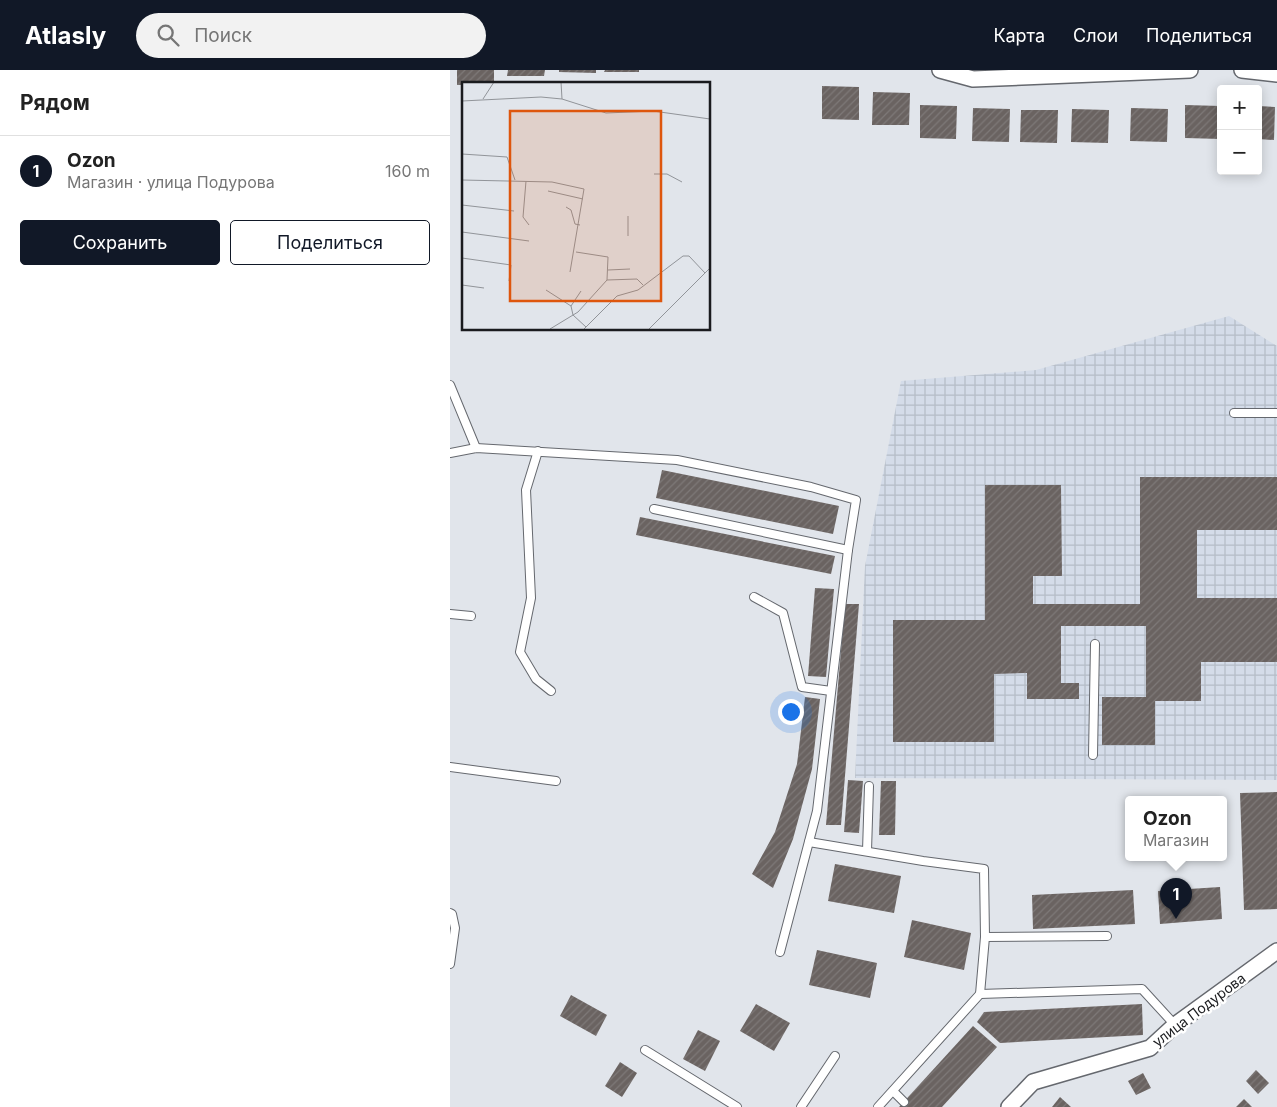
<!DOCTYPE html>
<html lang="ru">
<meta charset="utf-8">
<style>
:root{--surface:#fff;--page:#f2f2f2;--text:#222;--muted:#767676;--line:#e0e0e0;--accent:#111827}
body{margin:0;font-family:Inter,sans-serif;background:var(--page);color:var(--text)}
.controls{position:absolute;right:15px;top:15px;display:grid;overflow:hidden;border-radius:5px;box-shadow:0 2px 12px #0003}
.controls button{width:45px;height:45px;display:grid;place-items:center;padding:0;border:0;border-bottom:1px solid var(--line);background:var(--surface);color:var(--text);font:25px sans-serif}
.you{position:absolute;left:340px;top:641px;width:18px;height:18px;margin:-12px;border:4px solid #fff;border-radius:50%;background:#1a73e8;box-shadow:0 0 0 8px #1a73e833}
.badge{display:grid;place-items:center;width:32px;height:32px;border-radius:50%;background:var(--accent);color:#fff;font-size:16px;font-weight:700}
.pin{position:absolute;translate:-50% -41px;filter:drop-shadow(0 1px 2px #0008)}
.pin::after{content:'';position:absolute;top:26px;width:18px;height:15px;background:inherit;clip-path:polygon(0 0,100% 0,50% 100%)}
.popup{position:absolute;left:675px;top:726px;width:102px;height:65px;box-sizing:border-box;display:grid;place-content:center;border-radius:5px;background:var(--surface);filter:drop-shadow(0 1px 4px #0005);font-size:16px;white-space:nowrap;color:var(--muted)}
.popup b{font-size:19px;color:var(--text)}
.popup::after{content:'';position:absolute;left:50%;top:100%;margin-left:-10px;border:10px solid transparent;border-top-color:var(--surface)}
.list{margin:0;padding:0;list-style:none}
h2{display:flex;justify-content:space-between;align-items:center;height:65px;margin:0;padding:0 20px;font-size:21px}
h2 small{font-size:16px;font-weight:400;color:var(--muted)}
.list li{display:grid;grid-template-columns:32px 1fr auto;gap:15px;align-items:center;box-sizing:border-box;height:70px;padding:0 20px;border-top:1px solid var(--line)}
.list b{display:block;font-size:19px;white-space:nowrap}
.list p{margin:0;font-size:16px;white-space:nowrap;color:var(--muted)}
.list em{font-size:16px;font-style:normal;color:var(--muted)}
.actions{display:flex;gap:10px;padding:15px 20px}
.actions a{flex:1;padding:11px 0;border:1px solid var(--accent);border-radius:5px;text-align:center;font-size:18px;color:var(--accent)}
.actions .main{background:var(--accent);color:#fff}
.icon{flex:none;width:28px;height:28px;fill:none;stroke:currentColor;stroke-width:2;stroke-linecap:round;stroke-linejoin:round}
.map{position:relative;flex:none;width:827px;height:1037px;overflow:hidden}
header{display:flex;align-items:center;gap:30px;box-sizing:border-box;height:70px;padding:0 25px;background:var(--accent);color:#fff}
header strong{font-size:24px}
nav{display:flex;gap:28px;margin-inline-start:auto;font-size:18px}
.search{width:350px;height:45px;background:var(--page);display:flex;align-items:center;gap:12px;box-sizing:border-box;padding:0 18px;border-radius:28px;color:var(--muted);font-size:19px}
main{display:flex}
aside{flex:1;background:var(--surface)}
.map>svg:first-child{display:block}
</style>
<header>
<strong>Atlasly</strong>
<div class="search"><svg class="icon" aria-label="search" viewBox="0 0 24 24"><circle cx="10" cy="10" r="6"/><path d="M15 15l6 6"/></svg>Поиск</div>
<nav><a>Карта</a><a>Слои</a><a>Поделиться</a></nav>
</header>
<main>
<aside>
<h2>Рядом<small></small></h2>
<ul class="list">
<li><span class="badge">1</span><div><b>Ozon</b><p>Магазин · улица Подурова</p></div><em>160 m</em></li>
</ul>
<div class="actions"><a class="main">Сохранить</a><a>Поделиться</a></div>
</aside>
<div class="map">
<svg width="827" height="1037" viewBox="0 0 827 1037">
<defs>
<pattern id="industrial-grid" width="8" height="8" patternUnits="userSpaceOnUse" patternTransform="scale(1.25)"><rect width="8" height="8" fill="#d4dce9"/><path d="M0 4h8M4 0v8" fill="none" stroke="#b5bcc7"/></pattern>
<pattern id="building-hatch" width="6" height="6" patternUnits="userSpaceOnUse" patternTransform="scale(1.25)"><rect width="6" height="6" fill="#6a6361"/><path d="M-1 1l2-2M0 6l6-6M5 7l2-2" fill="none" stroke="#7e7978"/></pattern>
</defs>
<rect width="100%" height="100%" fill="#e1e5eb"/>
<path fill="url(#industrial-grid)" d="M779,246l48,30v434l-422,-2 10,-212 36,-185 135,-11z"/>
<g fill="url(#building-hatch)">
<path d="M7,0h37v14l-37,1z"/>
<path d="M58,0h37l-1,6h-37z"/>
<path d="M109,0h37v3l-37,-1z"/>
<path d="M155,0h34v2h-35z"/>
<path d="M372,16l37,1v33l-37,-1z"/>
<path d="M423,22l37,1 -1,32h-37z"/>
<path d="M470,35l37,1 -1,33 -36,-1z"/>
<path d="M735,35l36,1v33l-36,-1z"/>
<path d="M808,36l17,1 -1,33 -16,-1z"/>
<path d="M523,38l37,1 -1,33 -37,-1z"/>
<path d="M681,38l37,1 -1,33 -37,-1z"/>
<path d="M622,39l37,1 -1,33 -37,-1z"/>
<path d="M571,40h37l-1,33 -37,-1z"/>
<path d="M212,400l177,36 -6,28 -177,-36z"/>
<path d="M690,407h137v53h-80v68h80v64h-76v39h-46v44h-53v-48h44v-71h-85v57h18v16h-52v-26l-33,1v68h-101v-122h92v-135h76l1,91h-29v28h107z"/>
<path d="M190,447l195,39 -4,18 -195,-39z"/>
<path d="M365,518l19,1 -8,88 -18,-1z"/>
<path d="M395,534h14l-18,221h-15z"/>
<path d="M355,627l15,2 -8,70 -19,70 -20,49 -21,-14 23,-42 22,-68z"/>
<path d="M398,710l15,1 -4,52 -15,-1z"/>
<path d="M431,711h15l-1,54h-16z"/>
<path d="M827,722v117l-33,1 -4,-117z"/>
<path d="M385,794l66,12 -7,37 -66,-12z"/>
<path d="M770,817l2,32 -62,5 -2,-33z"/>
<path d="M683,820l2,34 -102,5 -1,-34z"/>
<path d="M462,850l59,13 -7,37 -60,-13z"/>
<path d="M367,880l60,13 -7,35 -61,-13z"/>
<path d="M121,925l36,20 -11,21 -36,-20z"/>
<path d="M306,934l34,19 -16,28 -34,-20z"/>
<path d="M692,934l1,31 -143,8 -23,-21 7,-10z"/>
<path d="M523,956l24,21 -55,60h-43z"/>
<path d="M248,960l22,11 -15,30 -22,-12z"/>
<path d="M170,992l17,11 -15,24 -17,-11z"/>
<path d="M806,1000l13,13 -11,11 -12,-13z"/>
<path d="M693,1003l8,15 -15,7 -8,-14z"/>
<path d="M610,1027l11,10h-19z"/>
<path d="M794,1029l8,8h-16z"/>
</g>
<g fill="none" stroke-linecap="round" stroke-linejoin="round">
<g stroke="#65686e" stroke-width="10">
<g id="lane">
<path d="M0,315l26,63"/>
<path d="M784,343h43"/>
<path d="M88,381l-12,39 5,108 -11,54 16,27 15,12"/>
<path d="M0,383l26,-5 201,12 134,27 45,13 -8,50 -31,261 -37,141"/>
<path d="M204,439l194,41"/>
<path d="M304,527l29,16 19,74 29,4"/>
<path d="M0,544l21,2"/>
<path d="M643,685l2,-111"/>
<path d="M0,697l106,14"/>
<path d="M359,772l114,19 61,8 1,68 -5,57 -102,113"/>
<path d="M417,781l2,-65"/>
<path d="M0,843l2,1 3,14 -5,36"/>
<path d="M535,867l122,-1"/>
<path d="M530,924l162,-5 33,36"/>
<path d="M195,980l92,57"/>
<path d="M443,1021l11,11"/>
<path d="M351,1037l34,-51"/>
</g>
</g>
<g stroke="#65686e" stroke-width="18">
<g id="street">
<path d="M490,0l33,9 217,-9"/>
<path d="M792,0l35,4"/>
<path d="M559,1037l24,-25 117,-34 25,-23 102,-74"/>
</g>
</g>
<use href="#lane" stroke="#fff" stroke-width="8"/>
<use href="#street" stroke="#fff" stroke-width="15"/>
</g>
<g text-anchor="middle" stroke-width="5" stroke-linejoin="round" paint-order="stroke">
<g font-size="14" fill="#1a1b1e" stroke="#fff">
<text transform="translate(749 940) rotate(-37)" y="5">улица Подурова</text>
</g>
</g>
<g transform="translate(12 12)">
<rect width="248" height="248" fill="#e1e5eb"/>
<path fill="none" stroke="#919499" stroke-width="1" d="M99,0l1,17M21,17l11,-17M0,19l79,-4 21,2 44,14 47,-2 57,8M0,72l45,3 8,23M192,92h13l15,8M0,98l90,2 32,7 -14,83M64,99l-3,36 6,8M86,109l35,8M0,123l52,6M104,125l5,3 4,14 5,1M0,150l67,9M166,154v-20M0,176l49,7 -2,16M146,188l22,-1M145,198l30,-1 6,6M0,203l22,3M84,208l25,16 2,9 13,12M109,224l10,-15M88,247l28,-17 29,-32 1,-23 -32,-5M122,247l33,-33 21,-6 45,-34h6l16,17M187,247l61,-61"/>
<path fill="#de560d" fill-opacity="0.15" stroke="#de560d" stroke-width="2.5" d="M48,29h151v190h-151z"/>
<rect width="248" height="248" fill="none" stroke="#1a1b1e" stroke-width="2.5"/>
</g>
</svg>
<div class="controls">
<button>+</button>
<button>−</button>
</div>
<div class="you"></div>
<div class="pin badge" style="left:726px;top:849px">1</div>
<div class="popup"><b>Ozon</b>Магазин</div>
</div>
</main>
